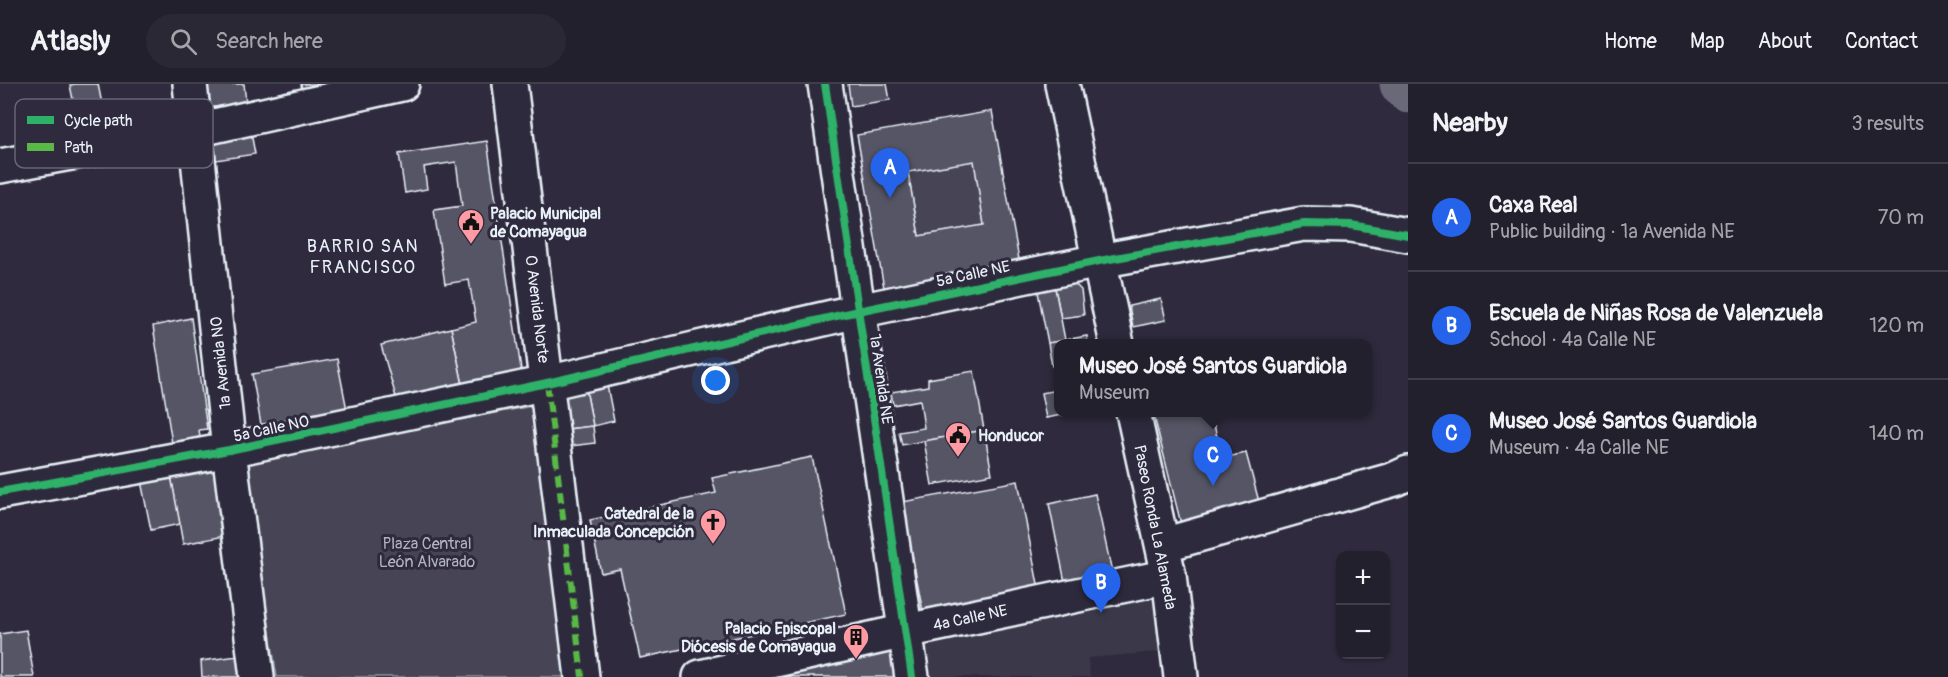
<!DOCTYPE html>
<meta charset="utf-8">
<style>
:root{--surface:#23202e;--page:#2b2836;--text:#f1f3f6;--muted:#a3a3aa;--line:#403e4a;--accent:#2563eb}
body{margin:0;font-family:Pangolin,sans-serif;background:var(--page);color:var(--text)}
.controls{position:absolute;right:18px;bottom:18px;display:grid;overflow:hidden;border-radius:12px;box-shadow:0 2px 4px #0004}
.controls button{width:54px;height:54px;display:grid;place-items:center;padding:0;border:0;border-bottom:2px solid var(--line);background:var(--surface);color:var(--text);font:30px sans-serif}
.you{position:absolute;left:716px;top:297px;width:21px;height:21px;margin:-15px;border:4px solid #fff;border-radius:50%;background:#1a73e8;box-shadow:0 0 0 9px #1a73e833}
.badge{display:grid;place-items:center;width:39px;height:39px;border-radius:50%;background:var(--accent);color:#fff;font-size:20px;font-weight:700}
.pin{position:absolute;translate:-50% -50px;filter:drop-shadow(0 2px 3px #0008)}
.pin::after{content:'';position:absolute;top:32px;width:21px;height:18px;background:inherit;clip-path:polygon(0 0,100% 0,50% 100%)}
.popup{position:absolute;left:1054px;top:255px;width:318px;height:78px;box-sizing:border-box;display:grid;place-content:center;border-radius:12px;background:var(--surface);filter:drop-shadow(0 2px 4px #0005);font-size:20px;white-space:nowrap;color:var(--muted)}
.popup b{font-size:22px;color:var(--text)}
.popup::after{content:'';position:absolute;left:50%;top:100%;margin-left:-12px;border:12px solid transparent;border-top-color:var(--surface)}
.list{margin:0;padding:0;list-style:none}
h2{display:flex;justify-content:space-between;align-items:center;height:78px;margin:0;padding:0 24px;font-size:26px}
h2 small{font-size:20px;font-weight:400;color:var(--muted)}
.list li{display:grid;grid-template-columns:39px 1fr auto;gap:18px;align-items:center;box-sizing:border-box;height:108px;padding:0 24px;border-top:2px solid var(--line)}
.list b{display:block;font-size:22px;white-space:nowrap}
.list p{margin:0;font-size:20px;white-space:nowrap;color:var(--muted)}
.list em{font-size:20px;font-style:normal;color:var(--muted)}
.icon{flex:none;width:33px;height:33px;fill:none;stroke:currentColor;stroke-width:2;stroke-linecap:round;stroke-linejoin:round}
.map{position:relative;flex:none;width:1408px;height:593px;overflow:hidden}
header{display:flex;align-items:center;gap:36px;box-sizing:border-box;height:84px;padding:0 30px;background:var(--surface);border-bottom:2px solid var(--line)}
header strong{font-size:28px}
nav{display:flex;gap:33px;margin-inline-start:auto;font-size:21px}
.search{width:420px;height:54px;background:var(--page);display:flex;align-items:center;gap:15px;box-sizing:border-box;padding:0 21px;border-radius:33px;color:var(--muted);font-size:22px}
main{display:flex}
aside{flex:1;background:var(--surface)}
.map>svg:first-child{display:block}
</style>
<header>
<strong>Atlasly</strong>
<div class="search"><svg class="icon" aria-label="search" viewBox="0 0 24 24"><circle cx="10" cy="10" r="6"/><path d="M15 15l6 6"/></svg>Search here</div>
<nav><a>Home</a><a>Map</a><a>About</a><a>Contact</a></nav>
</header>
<main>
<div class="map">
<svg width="1408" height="593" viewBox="0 0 1408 593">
<rect width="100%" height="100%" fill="#2f2a3d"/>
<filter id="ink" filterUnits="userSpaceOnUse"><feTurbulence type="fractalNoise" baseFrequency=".0167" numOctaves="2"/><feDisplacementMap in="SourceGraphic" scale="12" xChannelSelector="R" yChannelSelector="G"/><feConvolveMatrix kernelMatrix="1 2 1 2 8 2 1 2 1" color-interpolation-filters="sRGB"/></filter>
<g filter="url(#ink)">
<path fill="#3b3749" d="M1160,505l11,62 -83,7 2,19h-168l-6,-41z"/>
<g fill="#464455" stroke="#979aa6" stroke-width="1.5">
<path d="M974,77l10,64 -65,11 -11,-64z"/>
<path d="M532,322l39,271h-294l-34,-216z"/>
</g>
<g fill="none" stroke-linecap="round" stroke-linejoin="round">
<path stroke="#696978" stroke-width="45" d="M1402,0l6,6"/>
</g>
<g fill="#575565" stroke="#e8f1f8" stroke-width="1.5" fill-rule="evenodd">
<path d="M76,0h22l9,45 -27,5 -10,-49z"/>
<path d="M205,0h39l2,19 -38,5z"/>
<path d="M301,0h31l-30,7z"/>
<path d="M848,0h39l3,16 -39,6z"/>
<path d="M73,18l7,32 -40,9 -7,-34z"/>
<path d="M992,27l28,154 -136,23 -27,-153zM974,77l10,64 -65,11 -11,-64z"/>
<path d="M250,43l5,27 -45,7 -4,-25z"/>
<path d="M487,57l35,235 -58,14 -13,-62 25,-6 -7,-42 -24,4 -11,-74 28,-4 -6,-44 -32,5 3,22 -22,4 -6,-39z"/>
<path d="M1075,200l6,6 3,25 -23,3 -6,-30z"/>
<path d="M1055,204l10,52 -17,3 -10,-51z"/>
<path d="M1161,215l5,21 -33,7 -4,-21z"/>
<path d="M191,234l16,111 -8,1 1,7 -28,6 -19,-117z"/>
<path d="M451,244l13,62 -66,14 -17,-59z"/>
<path d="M1087,252l1,8h-30v21l-6,1 -4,-23z"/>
<path d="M337,275l10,51 -86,15 -9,-51z"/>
<path d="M974,287l10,59 -82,15 -3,-13 25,-4 -4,-28 -27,5 -2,-13 37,-6v-7z"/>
<path d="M606,296l8,41 -21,5 -8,-42z"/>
<path d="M585,300l8,42 -34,4 -5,-41z"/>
<path d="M1058,306v22h19l-31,6 -5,-25z"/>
<path d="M1153,328h58l11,46 24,-5 16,60 -79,19z"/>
<path d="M593,342l2,17 -33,4 -3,-17z"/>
<path d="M984,346l8,44 -60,11 -8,-44z"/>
<path d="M812,373l34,157 -206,44 -20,-89 -19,4 -11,-53 126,-27 -4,-15z"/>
<path d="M213,384l12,68 -42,8 -12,-68z"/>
<path d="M171,392l9,48 -29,6 -10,-49z"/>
<path d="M1018,397l21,109 -116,22 -21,-110z"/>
<path d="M1095,410l17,78 -47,10 -16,-78z"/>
<path d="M26,546l8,47h-34v-43z"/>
<path d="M894,558l5,35h-160z"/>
<path d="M245,571l3,22h-46l-1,-16z"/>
</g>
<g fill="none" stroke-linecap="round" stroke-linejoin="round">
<g stroke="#e8f1f8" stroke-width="38">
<g id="minor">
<path d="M190,0l39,366 28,227"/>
<path d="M510,0l72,593"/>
<path d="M825,0l87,593"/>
<path d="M1062,0l55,260"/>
<path d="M0,82l196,-36 206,-46"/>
<path d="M1133,328l36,164 12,101"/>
<path d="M0,408l229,-42 318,-67 311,-72 241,-50 205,-37 47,1 57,10"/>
<path d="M1163,461l232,-66 13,-6"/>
<path d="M700,593l206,-46 263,-55"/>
</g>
</g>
<use href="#minor" stroke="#2f2a3d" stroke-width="33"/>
<path stroke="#58b947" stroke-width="6" stroke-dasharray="12 6" stroke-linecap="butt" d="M547,299l35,294"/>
<g stroke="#2f2a3d" stroke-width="11">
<g id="cycleway">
<path d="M825,0l87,593"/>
<path d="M0,408l229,-42 318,-67 311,-72 241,-50 205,-37 47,1 57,10"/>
</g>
</g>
<use href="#cycleway" stroke="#2db169" stroke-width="8"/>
</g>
</g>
<defs>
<g id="civic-pin" transform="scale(1.35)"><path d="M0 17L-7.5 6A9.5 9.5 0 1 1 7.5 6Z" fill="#ff9aa2" stroke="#2f2a3d"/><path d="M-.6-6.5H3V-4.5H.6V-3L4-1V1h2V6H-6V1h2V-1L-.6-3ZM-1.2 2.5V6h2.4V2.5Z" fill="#111"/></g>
<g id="church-pin" transform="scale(1.35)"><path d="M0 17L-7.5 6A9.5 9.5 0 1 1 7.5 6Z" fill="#ff9aa2" stroke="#2f2a3d"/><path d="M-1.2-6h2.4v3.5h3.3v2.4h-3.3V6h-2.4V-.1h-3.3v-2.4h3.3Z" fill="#111"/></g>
<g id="building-pin" transform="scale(1.35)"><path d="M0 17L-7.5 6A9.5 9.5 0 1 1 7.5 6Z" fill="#ff9aa2" stroke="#2f2a3d"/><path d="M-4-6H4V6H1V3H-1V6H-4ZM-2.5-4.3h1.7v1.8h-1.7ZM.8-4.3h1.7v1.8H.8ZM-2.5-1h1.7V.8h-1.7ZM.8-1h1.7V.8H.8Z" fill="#111"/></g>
</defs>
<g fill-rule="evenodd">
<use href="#civic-pin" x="471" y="138"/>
<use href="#civic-pin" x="958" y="351"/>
<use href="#church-pin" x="713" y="438"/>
<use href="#building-pin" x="856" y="553"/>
</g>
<g text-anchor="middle" stroke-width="6" stroke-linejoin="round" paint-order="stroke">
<g font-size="16" font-weight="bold" fill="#e8f1f8" stroke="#2f2a3d" text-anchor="start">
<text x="490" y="135">Palacio Municipal<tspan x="490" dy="18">de Comayagua</tspan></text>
<text x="978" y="357">Honducor</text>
<text x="694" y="435" text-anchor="end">Catedral de la<tspan x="694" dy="18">Inmaculada Concepción</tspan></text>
<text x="836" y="550" text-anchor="end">Palacio Episcopal<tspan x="836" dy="18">Diócesis de Comayagua</tspan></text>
</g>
<g font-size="16" fill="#e8f1f8" stroke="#2f2a3d">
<text transform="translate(973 189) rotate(-12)" y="6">5a Calle NE</text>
<text transform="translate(538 225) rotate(83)" y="6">0 Avenida Norte</text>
<text transform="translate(220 279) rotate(-96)" y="6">1a Avenida NO</text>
<text transform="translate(882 295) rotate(82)" y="6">1a Avenida NE</text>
<text transform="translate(271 344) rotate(-12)" y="6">5a Calle NO</text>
<text transform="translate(1156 443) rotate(79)" y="6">Paseo Ronda La Alameda</text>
<text transform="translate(970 533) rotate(-12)" y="6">4a Calle NE</text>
</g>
<g font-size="16" fill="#afb4bf" stroke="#2f2a3d">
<text x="427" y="465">Plaza Central<tspan x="427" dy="18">León Alvarado</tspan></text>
</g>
<g font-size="18" letter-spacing="1.5" fill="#e8f1f8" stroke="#2f2a3d">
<text x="363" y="168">BARRIO SAN<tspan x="363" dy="21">FRANCISCO</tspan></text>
</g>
</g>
<rect x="15" y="15" width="198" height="69" rx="9" fill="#2f2a3d" stroke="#666675" stroke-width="1.5"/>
<rect x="27" y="32" width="27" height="8" fill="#2db169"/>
<rect x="27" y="59" width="27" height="8" fill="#58b947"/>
<g font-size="16" fill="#e8f1f8">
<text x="64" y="42">Cycle path</text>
<text x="64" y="69">Path</text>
</g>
</svg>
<div class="controls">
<button>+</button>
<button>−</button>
</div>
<div class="you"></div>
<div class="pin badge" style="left:890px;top:114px">A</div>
<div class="pin badge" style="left:1101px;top:529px">B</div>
<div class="pin badge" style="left:1213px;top:402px">C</div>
<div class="popup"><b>Museo José Santos Guardiola</b>Museum</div>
</div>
<aside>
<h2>Nearby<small>3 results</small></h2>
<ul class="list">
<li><span class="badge">A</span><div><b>Caxa Real</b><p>Public building · 1a Avenida NE</p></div><em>70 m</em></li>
<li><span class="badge">B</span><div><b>Escuela de Niñas Rosa de Valenzuela</b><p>School · 4a Calle NE</p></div><em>120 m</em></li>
<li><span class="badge">C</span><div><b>Museo José Santos Guardiola</b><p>Museum · 4a Calle NE</p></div><em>140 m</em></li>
</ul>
</aside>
</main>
